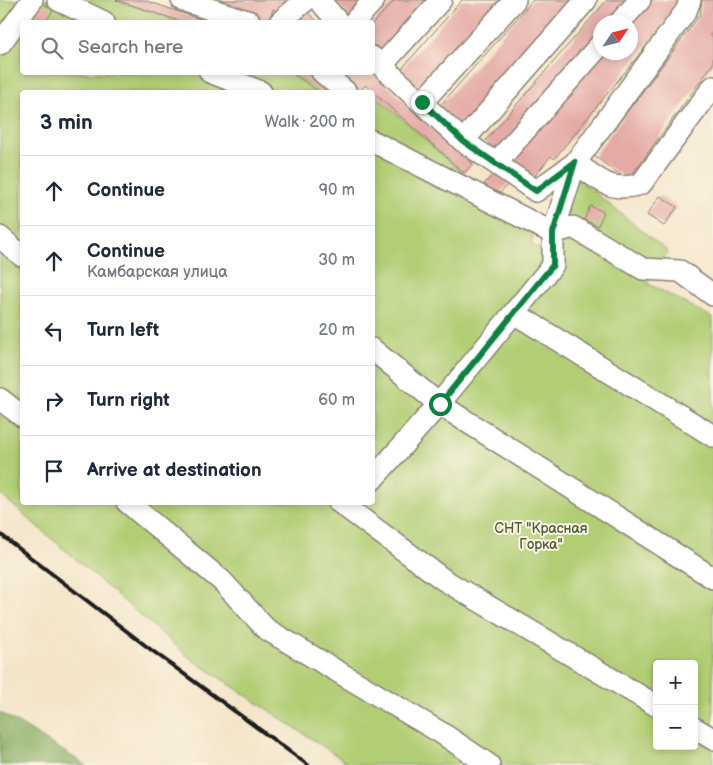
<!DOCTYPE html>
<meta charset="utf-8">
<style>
:root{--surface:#fff;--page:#f2f2f3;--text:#1f2937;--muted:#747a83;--line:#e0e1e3}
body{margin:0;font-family:"Balsamiq Sans",sans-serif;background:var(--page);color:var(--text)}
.controls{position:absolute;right:15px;bottom:15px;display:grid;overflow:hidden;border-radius:5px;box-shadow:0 2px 8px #0003}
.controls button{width:45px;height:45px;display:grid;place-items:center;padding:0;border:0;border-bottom:1px solid var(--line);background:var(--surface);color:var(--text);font:25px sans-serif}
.compass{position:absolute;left:593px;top:15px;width:45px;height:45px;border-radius:50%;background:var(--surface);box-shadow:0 2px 8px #0003;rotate:55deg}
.stop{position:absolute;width:15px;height:15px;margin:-11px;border:4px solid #0b8043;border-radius:50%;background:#fff}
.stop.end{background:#0b8043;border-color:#fff;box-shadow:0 1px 5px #0008}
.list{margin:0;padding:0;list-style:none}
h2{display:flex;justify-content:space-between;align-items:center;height:65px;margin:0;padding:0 20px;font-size:21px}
h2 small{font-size:16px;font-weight:400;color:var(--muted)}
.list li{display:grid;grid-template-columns:32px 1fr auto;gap:15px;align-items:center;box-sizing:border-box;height:70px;padding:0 20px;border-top:1px solid var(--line)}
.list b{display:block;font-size:19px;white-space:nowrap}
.list p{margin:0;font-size:16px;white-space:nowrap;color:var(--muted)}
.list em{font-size:16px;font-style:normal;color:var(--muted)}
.icon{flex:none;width:28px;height:28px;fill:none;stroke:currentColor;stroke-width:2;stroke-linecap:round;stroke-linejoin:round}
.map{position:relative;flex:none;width:713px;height:765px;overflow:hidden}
.search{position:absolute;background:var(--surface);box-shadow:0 2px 8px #0003;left:20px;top:20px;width:355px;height:55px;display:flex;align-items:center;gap:12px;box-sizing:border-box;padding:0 18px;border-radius:5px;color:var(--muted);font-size:19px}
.panel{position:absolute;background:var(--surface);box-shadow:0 2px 8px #0003;left:20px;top:90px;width:355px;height:415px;border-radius:5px}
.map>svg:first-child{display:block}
</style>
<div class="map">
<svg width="713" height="765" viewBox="0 0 713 765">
<rect width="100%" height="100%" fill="#fcf5e5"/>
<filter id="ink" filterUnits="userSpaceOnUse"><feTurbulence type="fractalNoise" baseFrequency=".02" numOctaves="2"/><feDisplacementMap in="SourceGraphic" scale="10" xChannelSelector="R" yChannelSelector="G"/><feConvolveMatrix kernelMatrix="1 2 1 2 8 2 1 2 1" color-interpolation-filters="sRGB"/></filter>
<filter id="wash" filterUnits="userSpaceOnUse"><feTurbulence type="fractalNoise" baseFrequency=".0096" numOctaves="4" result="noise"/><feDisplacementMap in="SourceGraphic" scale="20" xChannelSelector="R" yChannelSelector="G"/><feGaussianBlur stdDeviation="1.12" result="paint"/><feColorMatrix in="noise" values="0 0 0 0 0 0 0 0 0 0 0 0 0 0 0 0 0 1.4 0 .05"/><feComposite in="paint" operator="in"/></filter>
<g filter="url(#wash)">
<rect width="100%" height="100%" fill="#f4e5c9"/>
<path fill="#b1ce75" stroke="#667548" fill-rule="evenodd" d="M0,0h115l67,22h-160v50l268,1 30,19h-298v410h350v-402l4,-4 109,96 53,27 -7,25 18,11 28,-77 91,74 -21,31 66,35v447h-362l-161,-107 -190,-164zM657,664h37v82h-37z"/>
<path fill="#8cb166" stroke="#546641" d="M0,712l86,53h-86z"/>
<g id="blocks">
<g fill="#e4aaa6">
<path d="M36,0l17,10 -7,12h-13l-9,-5z"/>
<path d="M116,0h28l65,22h-27z"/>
<path d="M199,0h87l-9,12 -4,-3 -4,13h-6z"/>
<path d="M333,0h34l-16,17z"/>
<path d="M395,0h40l-52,58 -11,-10v-24z"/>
<path d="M462,0h41l-82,93 -22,-21z"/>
<path d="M533,0h41l-112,128 -24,-20z"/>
<path d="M607,0h25l-20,22h-12v13l-102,116 -12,-11z"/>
<path d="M648,0h30l-1,8 -123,151 -3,-3 -19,23 -23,-20 93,-107h28v-30z"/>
<path d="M702,0h11v31l-3,4 3,2v27l-85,116 -34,-24 106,-141z"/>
<path d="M299,10l9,3 10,9h-30z"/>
<path d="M290,72h16l30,20h-16z"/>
<path d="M327,72h46l100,92 -9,9 -99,-88 -6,7h-9z"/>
<path d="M499,168l13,12 -15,16 -13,-12z"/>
<path d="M660,196l17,11 -13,19 -17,-11z"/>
<path d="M590,206l14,6 -6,14 -14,-6z"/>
</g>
</g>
</g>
<g filter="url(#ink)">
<use href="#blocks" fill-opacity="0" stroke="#888072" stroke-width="1"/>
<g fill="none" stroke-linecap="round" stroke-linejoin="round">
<g stroke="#888072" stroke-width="24">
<g id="minor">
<path d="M58,0l46,22"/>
<path d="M182,0l68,22"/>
<path d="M319,0l19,22"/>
<path d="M280,22l26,-22"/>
<path d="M354,22l20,-22"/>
<path d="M620,22l20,-22"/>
<path d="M0,44l32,-44"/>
<path d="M372,57l91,84 73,50 39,-28c26,17 33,30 66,21l72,-97"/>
<path d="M382,65l59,-65"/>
<path d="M210,72l51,20"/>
<path d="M322,72l24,20"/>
<path d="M422,102l93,-102"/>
<path d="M372,141l181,92"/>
<path d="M463,141l123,-141"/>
<path d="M497,162l103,-117"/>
<path d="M553,233l20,-6 70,42 37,2 33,24"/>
<path d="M0,237l22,19"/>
<path d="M514,313l199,123"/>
<path d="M372,349l67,55 274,174"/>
<path d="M0,399l22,17"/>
<path d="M372,480l67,-76 114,-139v-32l22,-70 111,-152 4,-11"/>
<path d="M127,502l95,79 44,48 177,105 46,31"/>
<path d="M339,502l105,78 213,126"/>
<path d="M694,728l19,11"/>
</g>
</g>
<use href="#minor" stroke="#fff" stroke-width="21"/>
<path stroke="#1c1c1c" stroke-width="4" d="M0,534l150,115 158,116"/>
</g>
</g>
<g fill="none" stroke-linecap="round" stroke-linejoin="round" filter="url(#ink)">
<path stroke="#0b8043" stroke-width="6" d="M422,102l41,39 73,50 39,-29 -22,71v32l-113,139"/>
</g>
<g text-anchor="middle" stroke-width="4" stroke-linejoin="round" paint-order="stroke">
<g font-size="14" fill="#505a3b" stroke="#fcf5e5">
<text x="541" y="533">СНТ "Красная<tspan x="541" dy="16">Горка"</tspan></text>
</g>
</g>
</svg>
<div class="controls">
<button>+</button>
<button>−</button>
</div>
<svg class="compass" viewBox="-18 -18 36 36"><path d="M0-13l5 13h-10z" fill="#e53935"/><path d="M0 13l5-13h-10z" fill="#747a83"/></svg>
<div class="stop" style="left:440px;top:404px"></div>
<div class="stop end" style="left:422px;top:102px"></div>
<div class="search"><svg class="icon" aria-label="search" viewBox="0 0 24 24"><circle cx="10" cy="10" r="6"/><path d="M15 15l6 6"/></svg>Search here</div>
<section class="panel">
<h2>3 min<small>Walk · 200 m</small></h2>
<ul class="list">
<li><svg class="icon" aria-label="ahead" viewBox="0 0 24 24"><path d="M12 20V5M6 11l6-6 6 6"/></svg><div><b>Continue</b></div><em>90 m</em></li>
<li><svg class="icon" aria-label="ahead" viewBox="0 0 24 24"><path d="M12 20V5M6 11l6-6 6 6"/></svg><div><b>Continue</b><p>Камбарская улица</p></div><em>30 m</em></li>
<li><svg class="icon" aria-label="left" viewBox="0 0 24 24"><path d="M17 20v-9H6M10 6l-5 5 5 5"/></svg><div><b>Turn left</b></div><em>20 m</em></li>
<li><svg class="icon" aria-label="right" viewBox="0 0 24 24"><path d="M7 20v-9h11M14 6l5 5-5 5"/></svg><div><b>Turn right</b></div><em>60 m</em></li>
<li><svg class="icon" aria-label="arrive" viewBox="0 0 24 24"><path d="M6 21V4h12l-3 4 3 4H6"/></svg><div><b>Arrive at destination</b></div></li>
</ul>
</section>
</div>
